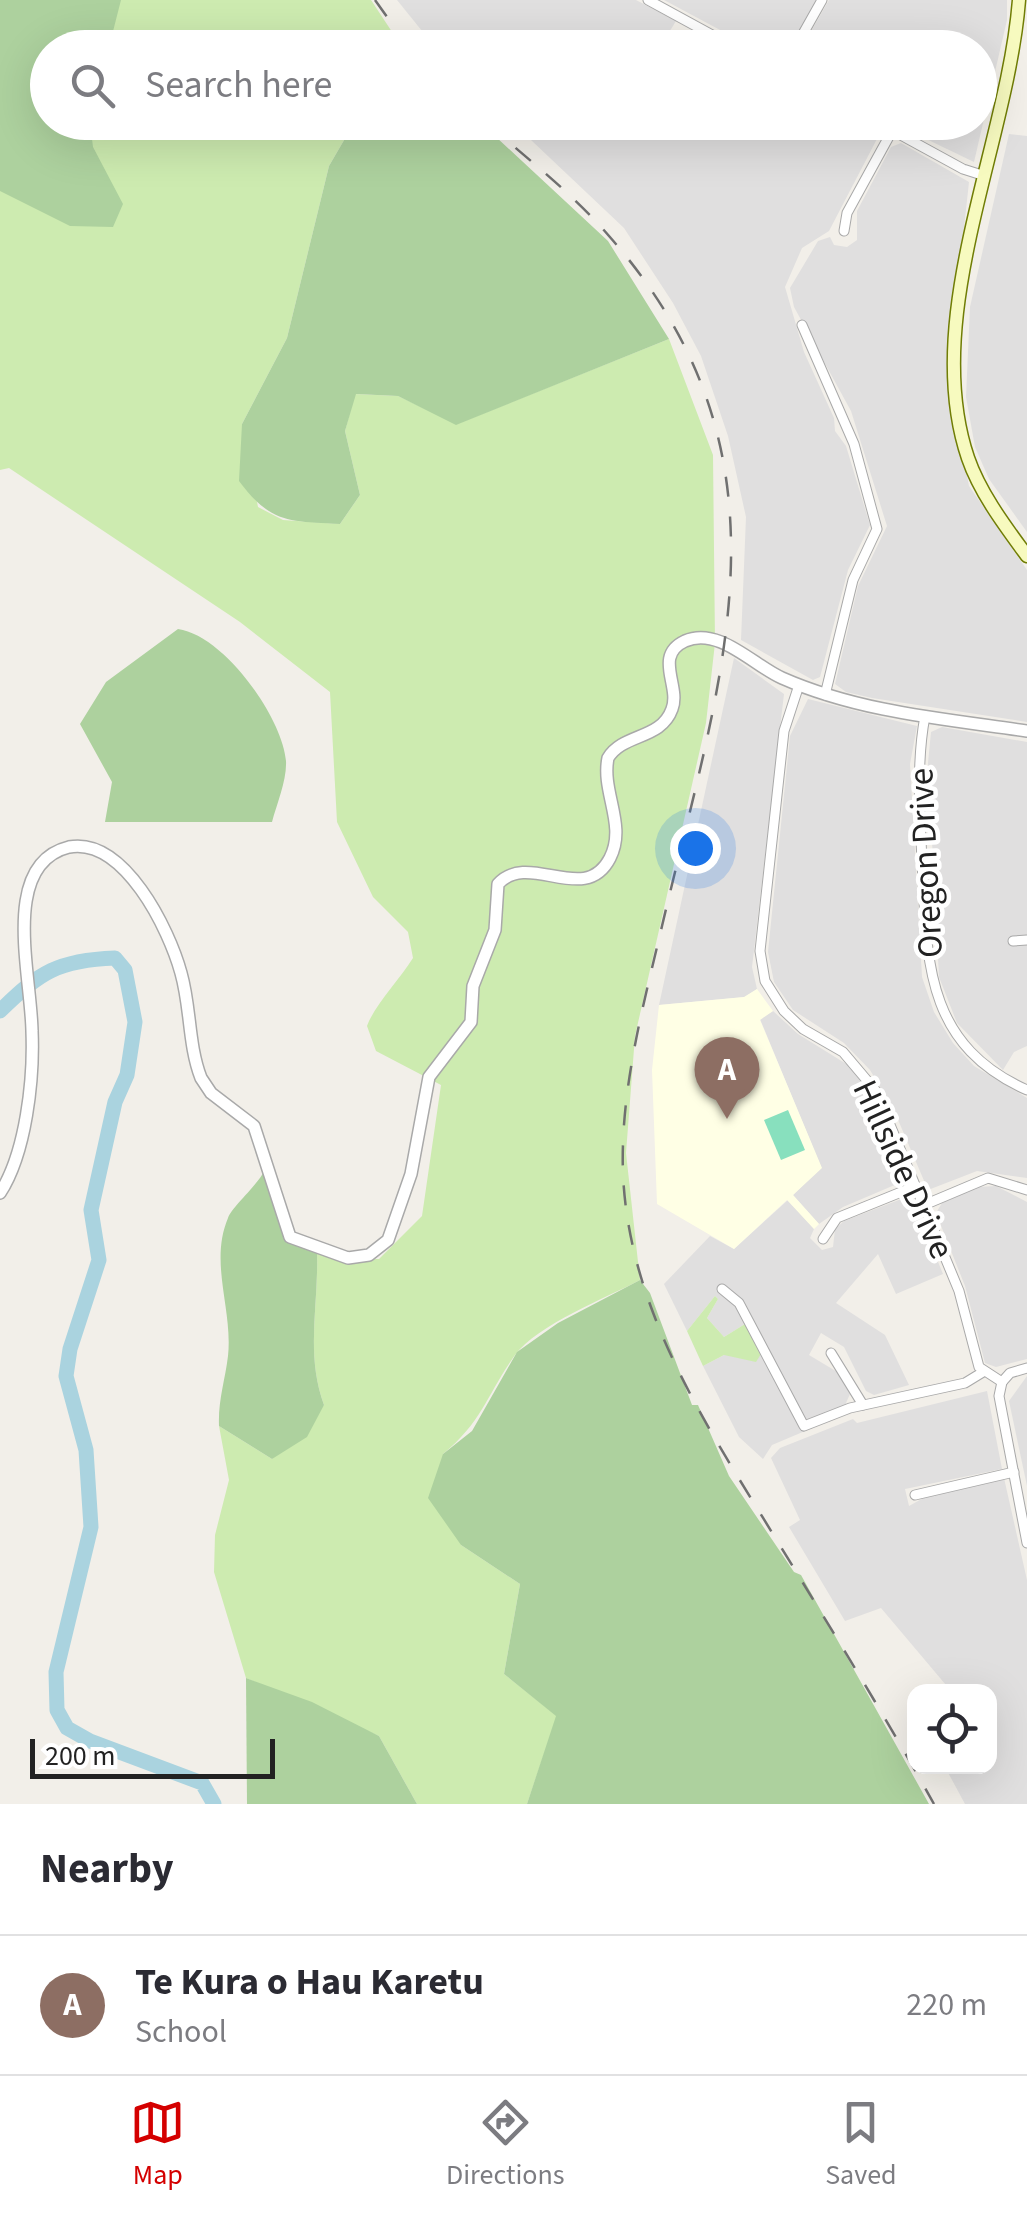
<!DOCTYPE html>
<style>
:root{--surface:#fff;--page:#f2f2f3;--text:#2b2b33;--muted:#7c7c81;--line:#e1e1e2;--accent:#d40000}
body{margin:0;font-family:"Source Sans 3",sans-serif;background:var(--page);color:var(--text)}
.controls{position:absolute;right:30px;bottom:30px;display:grid;overflow:hidden;border-radius:20px;box-shadow:0 10px 40px #0002}
.controls button{width:90px;height:90px;display:grid;place-items:center;padding:0;border:0;border-bottom:2px solid var(--line);background:var(--surface);color:var(--text);font:50px sans-serif}
.scale{position:absolute;left:30px;bottom:25px;width:245px;box-sizing:border-box;padding-left:10px;border:5px solid #222;border-top:0;font-size:28px;line-height:35px;white-space:nowrap;color:#222;-webkit-text-stroke:8px #fff;paint-order:stroke}
.you{position:absolute;left:695px;top:848px;width:35px;height:35px;margin:-25px;border:8px solid #fff;border-radius:50%;background:#1a73e8;box-shadow:0 0 0 15px #1a73e833}
.badge{display:grid;place-items:center;width:65px;height:65px;border-radius:50%;background:var(--accent);color:#fff;font-size:32px;font-weight:700}
.pin{position:absolute;translate:-50% -82px;filter:drop-shadow(0 2px 5px #0008)}
.pin::after{content:'';position:absolute;top:52px;width:35px;height:30px;background:inherit;clip-path:polygon(0 0,100% 0,50% 100%)}
.list{margin:0;padding:0;list-style:none}
h2{display:flex;justify-content:space-between;align-items:center;height:130px;margin:0;padding:0 40px;font-size:42px}
h2 small{font-size:32px;font-weight:400;color:var(--muted)}
.list li{display:grid;grid-template-columns:65px 1fr auto;gap:30px;align-items:center;box-sizing:border-box;height:140px;padding:0 40px;border-top:2px solid var(--line)}
.list b{display:block;font-size:38px;white-space:nowrap}
.list p{margin:0;font-size:32px;white-space:nowrap;color:var(--muted)}
.list em{font-size:32px;font-style:normal;color:var(--muted)}
.icon{flex:none;width:55px;height:55px;fill:none;stroke:currentColor;stroke-width:2;stroke-linecap:round;stroke-linejoin:round}
.map{position:relative;flex:none;width:1027px;height:1804px;overflow:hidden}
.search{position:absolute;background:var(--surface);box-shadow:0 10px 40px #0002;left:30px;right:30px;top:30px;height:110px;display:flex;align-items:center;gap:25px;box-sizing:border-box;padding:0 35px;border-radius:55px;color:var(--muted);font-size:38px}
.sheet{height:270px;background:var(--surface)}
nav{display:flex;justify-content:space-around;align-items:center;box-sizing:border-box;height:140px;border-top:2px solid var(--line);background:var(--surface);font-size:28px;color:var(--muted)}
nav a{display:grid;justify-items:center;gap:5px}
nav .on{color:var(--accent)}
.map>svg:first-child{display:block}
</style>
<div class="map">
<svg width="1027" height="1804" viewBox="0 0 1027 1804">
<rect width="100%" height="100%" fill="#f2efe9"/>
<g fill="#e0dfdf">
<path d="M397,0h239l40,21 -16,26h-225z"/>
<path d="M664,0h153l-26,48 -39,-1z"/>
<path d="M829,0h178v20l-33,142 -81,-39 87,-1v-74l-178,-1z"/>
<path d="M715,122h139l24,15 -49,94 -27,17 -17,39 19,65 30,66 1,13 11,15 24,79 -22,45 -28,107 -7,3 -72,-40 5,-123 -18,-81 -27,-80 -28,-53 -49,-75 -111,-105z"/>
<path d="M1009,134l18,2v396l-38,-53 -14,-32 -9,-50 4,-90z"/>
<path d="M901,143l68,39 -21,193 21,111 58,84v152l-155,-24 -26,-6 -11,-8 23,-98 29,-60 -36,-115 -57,-104 -4,-19 28,-47 12,-4 4,8 13,2 10,-7v-29l34,-64z"/>
<path d="M734,658l50,36 -32,273 5,22 -12,8 -86,8z"/>
<path d="M808,699l109,27 -7,38 12,213 12,35 19,31 21,23 53,32v80l-50,-7 -49,19 -35,-82 -23,-38 -26,-27 -51,-33 -19,-28 -6,-30 22,-216z"/>
<path d="M942,727l85,15v193l-18,3 1,8 17,-1v101l-13,6 -11,18 -46,-47 -18,-46 -11,-214 3,-31z"/>
<path d="M773,1011l25,23 50,31 14,18 41,91 -6,10 -54,23 -24,17 -26,-29 28,-28 -61,-148z"/>
<path d="M996,1186l31,16v157l-31,8 -11,-4 -20,-77 -29,-73 6,-10 36,-16z"/>
<path d="M904,1198l10,5 29,71 -47,20 -18,-40 -42,49 49,32 24,50 -35,10 -8,-4 -22,-44 -23,-14 -12,22 30,18 11,21 -4,9 4,9 -78,33 -9,14 -24,-22 -36,-71 21,-11 37,-1 -16,-30 -21,13 -17,-19 11,-19 -3,-3 -28,35 -23,-47 46,-48 24,13 54,-49 26,29 -4,9 12,12 11,-3 2,-18 9,-8z"/>
<path d="M1027,1376v110l-18,-85z"/>
<path d="M987,1391l15,78 -97,20 4,17 18,-10 77,-18 23,102v224h-62l-20,-37 45,-1v-74l-39,-1 -70,-83 -36,13 -56,-94 11,-7 -29,-62 9,-10 73,-29 4,4z"/>
</g>
<path fill="#ffffe5" d="M757,989l16,22 -13,9 62,148 -29,27 26,29 -5,5 -27,-29 -53,49 -77,-45 -5,-134 7,-65 85,-8z"/>
<g fill="#cdebb0">
<path d="M0,0h371l31,47 -354,1v74l321,1 -22,12 -18,31 -42,172 -45,86 16,83 25,13 57,4 20,-29 -15,-64 10,-37 43,2 59,28 212,-85 44,116 2,188 -9,80 -71,313 -9,117 14,127c-34,18 -103,45 -125,75 -28,39 -32,66 -72,99l18,91 59,39 -16,90 53,42 -30,88h-110l-38,-68 -133,-58 -32,-106 1,-37 14,-55 -10,-54 53,33 52,-54c-19,-52 -5,-100 -7,-154l14,8h48l43,-43 19,-131 -65,-34 -9,-25c7,-20 33,-47 46,-68l-5,-26 -35,-35 -36,-75 -7,-130 -90,-70 -231,-154 -9,2z"/>
<path d="M715,1296l3,3 -11,19 17,19 21,-13 16,30 -5,8 -32,-7 -21,11 -16,-35z"/>
</g>
<g fill="#add19e">
<path d="M0,0h121l-12,47 -61,1v74l42,1 3,24 30,57 -10,23 -43,-1 -70,-35z"/>
<path d="M369,123h112l127,118 61,98 -213,86 -58,-29 -42,-2 -11,37 15,64 -20,29c-51,-3 -69,0 -101,-43l3,-57 45,-86 42,-172 18,-31z"/>
<path d="M178,629c45,6 104,87 108,132 1,19 -9,42 -14,61h-167l7,-40 -32,-58 26,-42z"/>
<path d="M265,1170l23,63 29,18c2,54 -12,102 7,154l-17,32 -35,22 -53,-33c-1,-26 6,-45 9,-70 5,-47 -19,-93 0,-138 4,-11 28,-31 37,-48z"/>
<path d="M640,1280l10,13 42,112h6l31,71 65,96 7,3 128,229h-402l29,-88 -52,-42 16,-90 -59,-39 -33,-47 15,-44 29,-23 45,-79 41,-29z"/>
<path d="M246,1678l66,24 67,34 38,68h-170z"/>
</g>
<path fill="#88e0be" d="M788,1110l17,40 -24,10 -17,-40z"/>
<g fill="none" stroke-linecap="round" stroke-linejoin="round">
<path stroke="#aad3df" stroke-width="15" d="M0,1011c39,-39 59,-51 115,-53l10,12 10,52 -8,53 -12,27 -24,108 8,50 -29,89 -4,27 20,74 5,77 -35,145 1,38 10,18 23,13 112,42 12,21"/>
<g stroke="#a9a9a9" stroke-width="11">
<g id="minor">
<path d="M648,0l88,48"/>
<path d="M795,48l27,-48"/>
<path d="M877,122l86,47 22,7"/>
<path d="M844,231l3,-18 45,-82"/>
<path d="M802,325l52,119 23,85 -24,51 -28,115"/>
<path d="M799,685l-15,46 -24,220 5,30 19,30 19,18 40,23 33,39 83,200 20,76 23,15"/>
<path d="M925,716c-9,48 -5,97 -3,146 5,97 2,182 105,228"/>
<path d="M1013,941l14,-1"/>
<path d="M924,1205l64,-27 39,12"/>
<path d="M823,1239l14,-21 79,-32"/>
<path d="M722,1289l17,14 65,123 46,-18 115,-25 18,-11"/>
<path d="M831,1353l32,52"/>
<path d="M1002,1382l-3,14 28,147"/>
<path d="M1002,1382l8,-9 17,-5"/>
<path d="M915,1495l99,-23"/>
</g>
</g>
<g stroke="#a9a9a9" stroke-width="14">
<path id="tertiary" d="M0,1193c26,-40 34,-114 32,-162 -1,-58 -32,-167 37,-184 55,-10 100,82 112,126 10,35 7,71 20,105l10,15 43,33 36,111 58,21 21,-3 19,-15 23,-66 18,-97 42,-55 2,-36 22,-56 3,-46c31,-34 87,23 112,-26 17,-33 -9,-66 -2,-100 15,-25 53,-18 64,-49 9,-23 -19,-53 13,-68 34,-15 69,25 97,37 77,34 162,41 245,53"/>
</g>
<g stroke="#707d05" stroke-width="15">
<path id="secondary" d="M1019,0c-11,143 -99,317 -51,458 12,35 37,68 59,98"/>
</g>
<use href="#minor" stroke="#fff" stroke-width="9"/>
<use href="#tertiary" stroke="#fff" stroke-width="11"/>
<use href="#secondary" stroke="#f7fabf" stroke-width="12"/>
<g stroke="#707070" stroke-width="2.5" stroke-dasharray="20 20" stroke-linecap="butt">
<path d="M375,0l34,48"/>
<path d="M485,122c43,37 88,72 124,114 195,222 112,438 53,690 -19,81 -42,164 -39,248 6,137 84,252 153,365 54,88 108,175 158,265"/>
</g>
</g>
<g text-anchor="middle" stroke-width="9" stroke-linejoin="round" paint-order="stroke">
<g font-size="35" fill="#222" stroke="#fff">
<text transform="translate(925 863) rotate(-93)" y="12">Oregon Drive</text>
<text transform="translate(904 1169) rotate(65)" y="12">Hillside Drive</text>
</g>
</g>
</svg>
<div class="controls">
<button><svg class="icon" aria-label="locate" viewBox="0 0 24 24"><circle cx="12" cy="12" r="6"/><path d="M12 2v4M12 18v4M2 12h4M18 12h4"/></svg></button>
</div>
<div class="scale">200 m</div>
<div class="you"></div>
<div class="pin badge" style="left:727px;top:1119px;background:#8d6e63">A</div>
<div class="search"><svg class="icon" aria-label="search" viewBox="0 0 24 24"><circle cx="10" cy="10" r="6"/><path d="M15 15l6 6"/></svg>Search here</div>
</div>
<section class="sheet">
<h2>Nearby<small></small></h2>
<ul class="list">
<li><span class="badge" style="background:#8d6e63">A</span><div><b>Te Kura o Hau Karetu</b><p>School</p></div><em>220 m</em></li>
</ul>
</section>
<nav>
<a class="on"><svg class="icon" aria-label="map" viewBox="0 0 24 24"><path d="M3 6l6-2 6 2 6-2v14l-6 2-6-2-6 2zM9 4v14M15 6v14"/></svg>Map</a>
<a><svg class="icon" aria-label="directions" viewBox="0 0 24 24"><path d="M12 3l9 9-9 9-9-9zM9 14v-3h6M13 9l2 2-2 2"/></svg>Directions</a>
<a><svg class="icon" aria-label="saved" viewBox="0 0 24 24"><path d="M7 4h10v16l-5-4-5 4z"/></svg>Saved</a>
</nav>
